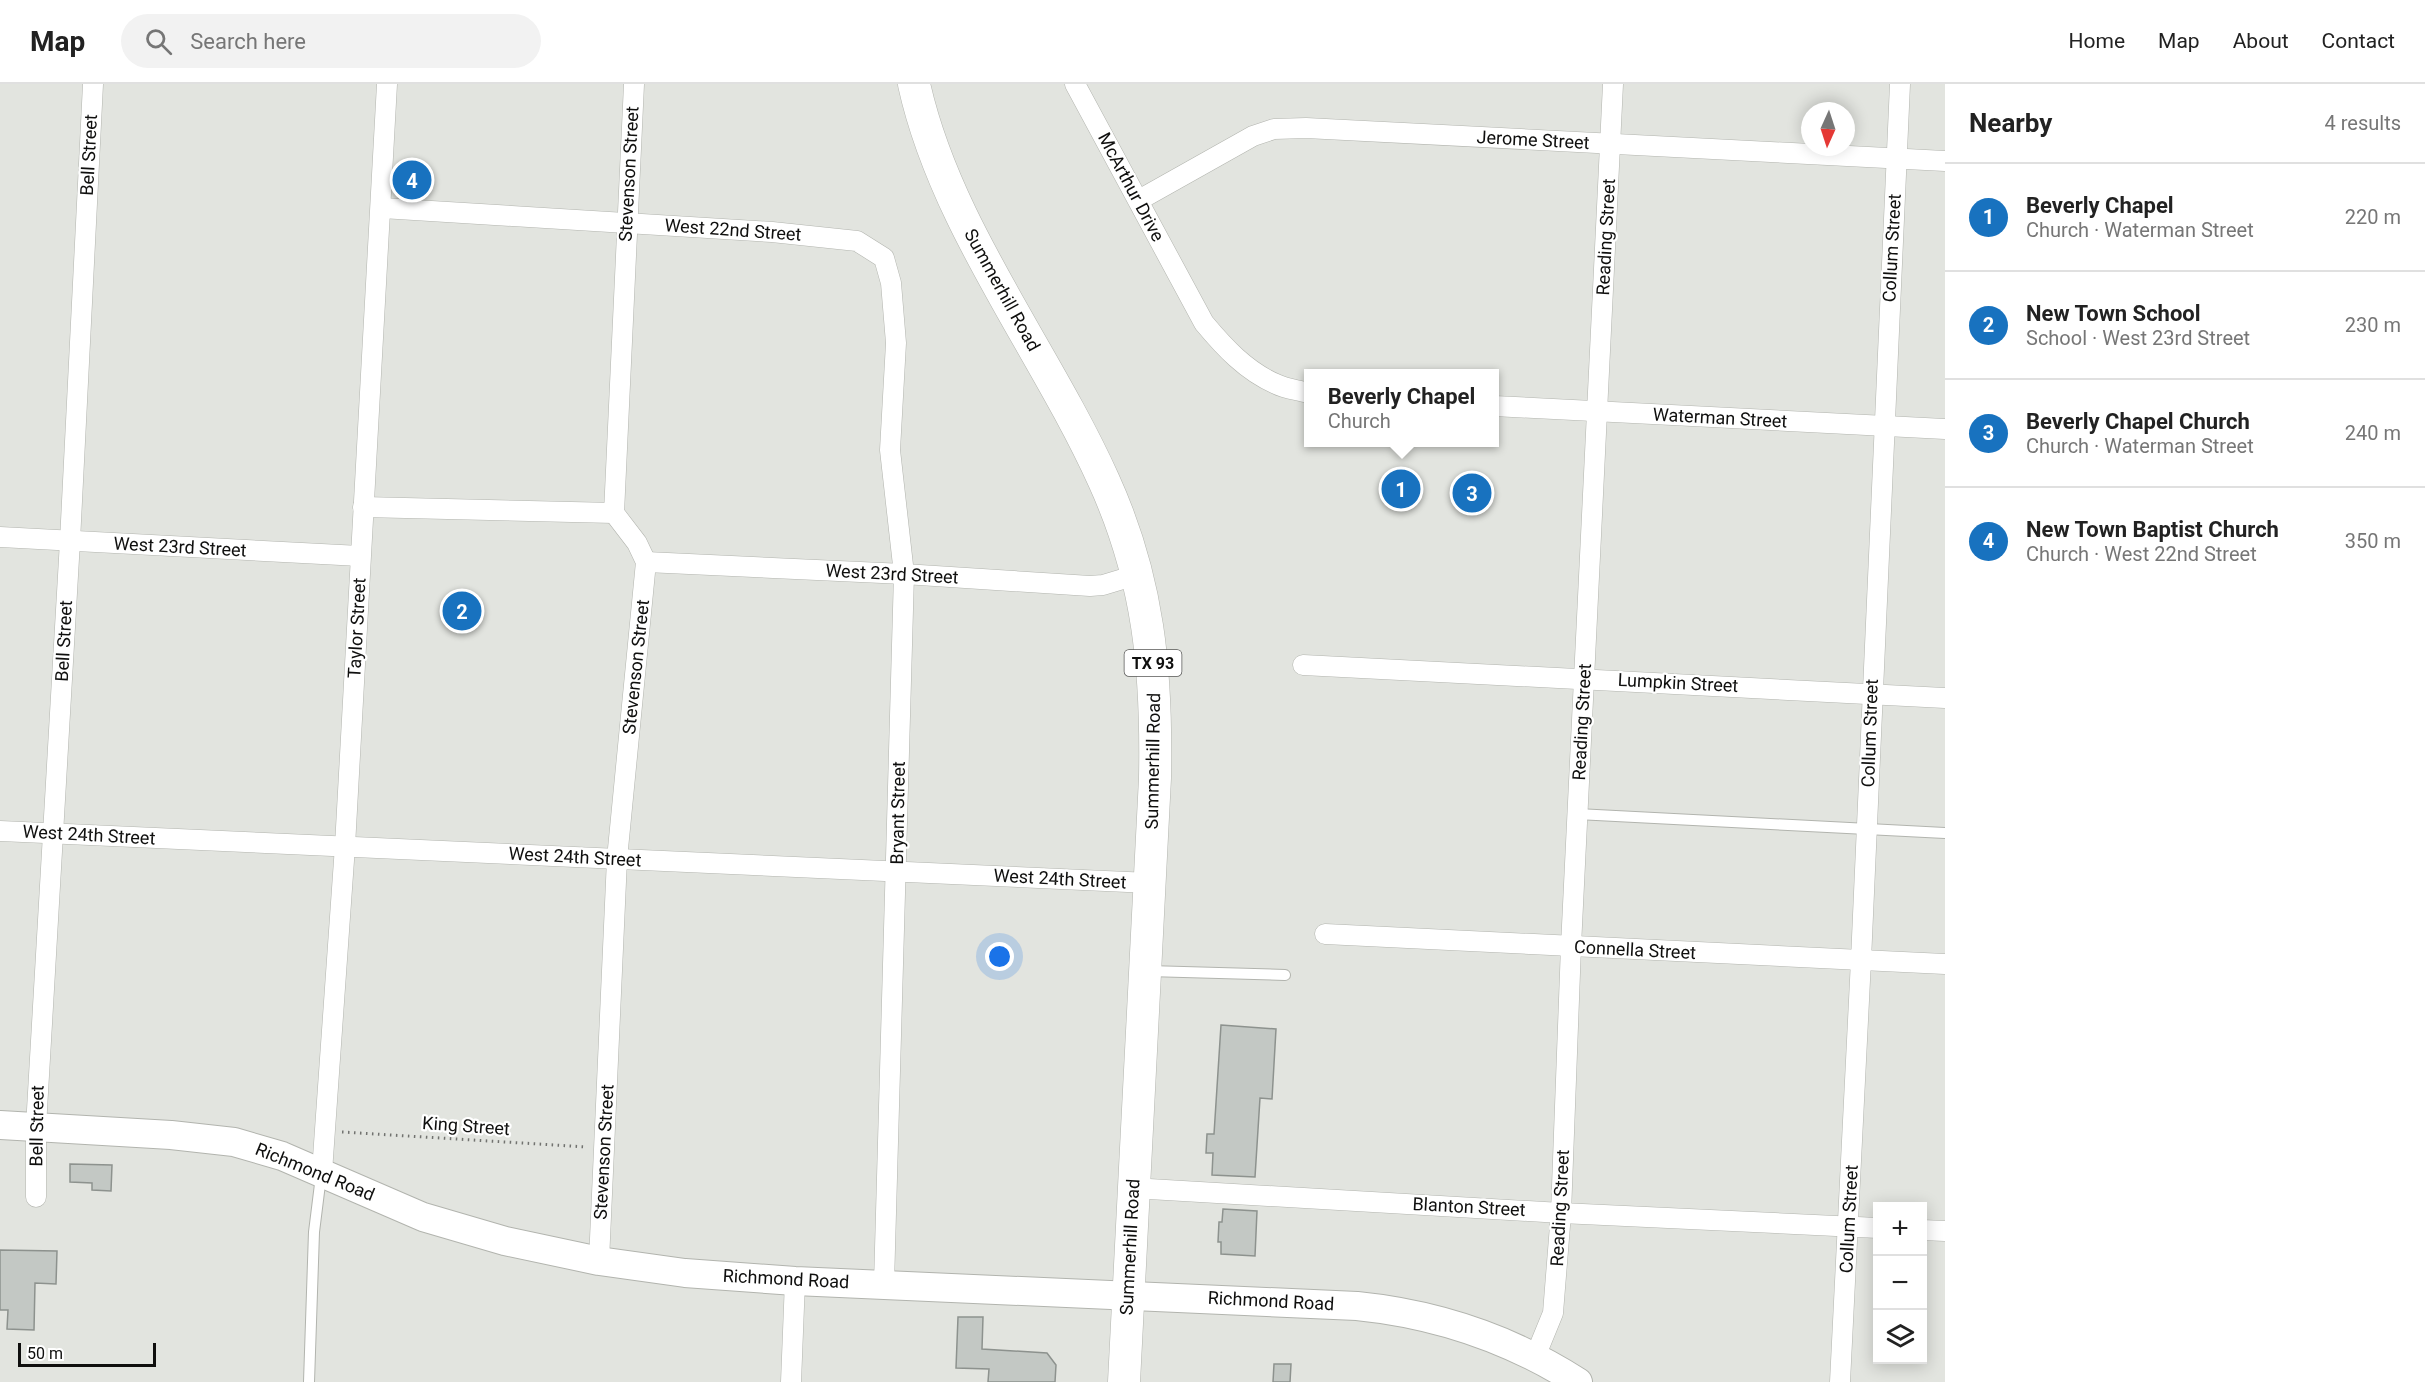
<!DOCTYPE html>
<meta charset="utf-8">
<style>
:root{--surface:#fff;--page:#f2f2f2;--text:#222;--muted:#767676;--line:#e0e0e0;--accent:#1872bf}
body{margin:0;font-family:Roboto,sans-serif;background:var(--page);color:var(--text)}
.controls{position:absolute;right:18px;bottom:18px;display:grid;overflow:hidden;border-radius:0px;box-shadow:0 3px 15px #0003}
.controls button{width:54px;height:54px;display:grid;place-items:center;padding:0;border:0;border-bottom:2px solid var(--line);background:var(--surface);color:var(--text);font:30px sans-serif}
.compass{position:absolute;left:1801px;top:18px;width:54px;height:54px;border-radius:50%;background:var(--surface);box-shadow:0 3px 15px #0003;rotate:183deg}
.scale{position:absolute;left:18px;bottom:15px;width:138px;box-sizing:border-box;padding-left:6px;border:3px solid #0f0f0e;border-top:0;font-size:16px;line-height:21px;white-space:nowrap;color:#0f0f0e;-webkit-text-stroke:4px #fff;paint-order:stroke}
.you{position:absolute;left:1000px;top:873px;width:21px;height:21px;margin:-15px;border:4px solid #fff;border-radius:50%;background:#1a73e8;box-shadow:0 0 0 9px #1a73e833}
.badge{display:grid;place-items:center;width:39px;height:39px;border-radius:50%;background:var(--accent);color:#fff;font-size:20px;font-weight:700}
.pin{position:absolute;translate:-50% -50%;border:3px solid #fff;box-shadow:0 2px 6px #0006}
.popup{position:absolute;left:1304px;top:285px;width:195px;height:78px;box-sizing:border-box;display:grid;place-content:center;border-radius:0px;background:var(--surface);filter:drop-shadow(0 2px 4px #0005);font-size:20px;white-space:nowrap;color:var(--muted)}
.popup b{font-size:22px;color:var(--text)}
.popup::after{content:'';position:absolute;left:50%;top:100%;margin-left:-12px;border:12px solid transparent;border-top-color:var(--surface)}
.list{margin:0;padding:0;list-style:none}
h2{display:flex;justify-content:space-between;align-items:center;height:78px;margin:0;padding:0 24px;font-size:26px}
h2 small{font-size:20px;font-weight:400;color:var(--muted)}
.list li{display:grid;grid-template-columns:39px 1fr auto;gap:18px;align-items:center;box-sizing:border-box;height:108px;padding:0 24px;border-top:2px solid var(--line)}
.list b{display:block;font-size:22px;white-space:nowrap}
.list p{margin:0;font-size:20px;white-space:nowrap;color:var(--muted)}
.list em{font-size:20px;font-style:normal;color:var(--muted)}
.icon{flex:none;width:33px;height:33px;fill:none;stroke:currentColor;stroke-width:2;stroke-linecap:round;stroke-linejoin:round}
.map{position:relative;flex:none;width:1945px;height:1298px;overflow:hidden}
header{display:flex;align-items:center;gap:36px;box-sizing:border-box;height:84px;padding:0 30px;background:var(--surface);border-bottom:2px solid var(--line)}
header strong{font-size:28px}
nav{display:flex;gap:33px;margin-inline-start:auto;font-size:21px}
.search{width:420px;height:54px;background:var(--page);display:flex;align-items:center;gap:15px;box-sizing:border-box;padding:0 21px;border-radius:33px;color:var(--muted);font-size:22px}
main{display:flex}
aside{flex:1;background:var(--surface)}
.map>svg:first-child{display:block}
</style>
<header>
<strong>Map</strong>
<div class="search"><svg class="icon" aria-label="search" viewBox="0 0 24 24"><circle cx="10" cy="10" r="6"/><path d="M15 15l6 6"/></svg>Search here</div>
<nav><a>Home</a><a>Map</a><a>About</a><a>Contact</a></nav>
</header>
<main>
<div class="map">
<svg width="1945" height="1298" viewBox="0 0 1945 1298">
<rect width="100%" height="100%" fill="#e2e4df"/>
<g fill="#c3c8c4" stroke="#8d928e" stroke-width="1.5">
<path d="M1221,941l55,4 -4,70 -12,-1 -5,79 -43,-2 1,-22h-7l1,-19h7z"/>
<path d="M70,1080l42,1 -1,26 -19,-1v-7l-22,-1z"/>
<path d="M1223,1125l34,2 -2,45 -34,-2v-12h-3l1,-20h3z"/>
<path d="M0,1166l57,1 -1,33 -21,-1 -1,47 -27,-1 1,-19h-8z"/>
<path d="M958,1233h25l-1,32 65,4 9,12 -1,17h-67l1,-13 -33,-1z"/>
<path d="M1274,1280h17l-1,18h-17z"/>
</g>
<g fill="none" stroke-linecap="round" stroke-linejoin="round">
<g stroke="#b2b4ae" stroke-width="12">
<g id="lane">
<path d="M1577,730l368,19"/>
<path d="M1148,887l137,4"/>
<path d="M309,1298l5,-150 7,-56"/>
</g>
</g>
<g stroke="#b2b4ae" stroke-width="21">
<g id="street">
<path d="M1075,0l129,239c20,24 42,48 72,61 10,5 22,6 32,9"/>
<path d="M1139,116l114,-64 21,-7 32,-1 639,33"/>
<path d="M382,124l390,24 85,9 27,17 7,25 5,60 -6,107 14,124 -20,710"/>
<path d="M1494,322l451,23"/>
<path d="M363,423l251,6"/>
<path d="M0,453l360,19"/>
<path d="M646,478l258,12 186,12 13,-1 33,-10"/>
<path d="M1303,581l642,33"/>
<path d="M0,747l1150,52"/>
<path d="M1325,850l620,30"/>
<path d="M322,1088l23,-326 42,-762"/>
<path d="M1132,1104l429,25 317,15"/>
<path d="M36,1113v-70l34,-586 23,-457"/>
<path d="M1922,1146l23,1"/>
<path d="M599,1177l18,-402 29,-297 -9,-19 -23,-30 20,-429"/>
<path d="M1535,1273l18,-44 8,-100 10,-267 42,-862"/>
<path d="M791,1298l4,-101"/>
<path d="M1840,1298l21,-422 39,-876"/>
</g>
</g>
<g stroke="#b2b4ae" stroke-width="30">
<path id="secondary" d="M0,1041l171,10 63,7 48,14 141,61 82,24 94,20 86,12 110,8 562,25c79,8 154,33 221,76"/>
</g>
<g stroke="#b2b4ae" stroke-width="33">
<path id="primary" d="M914,0c31,141 131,266 190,397 45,99 53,190 51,297l-31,604"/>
</g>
<path stroke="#71726f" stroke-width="3" stroke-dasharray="1.5 4.5" stroke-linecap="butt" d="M342,1048l245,15"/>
<use href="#lane" stroke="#fff" stroke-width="10"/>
<use href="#street" stroke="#fff" stroke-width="20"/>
<use href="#secondary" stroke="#fff" stroke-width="28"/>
<use href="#primary" stroke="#fff" stroke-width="32"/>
</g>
<g text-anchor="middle" stroke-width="4.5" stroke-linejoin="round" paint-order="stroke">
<rect fill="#fff" stroke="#575756" stroke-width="1.5" x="1124.5" y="566" width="57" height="26" rx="4.5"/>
<g font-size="16" font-weight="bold" fill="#0f0f0e">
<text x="1153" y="585">TX 93</text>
</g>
<g font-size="18" fill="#0f0f0e" stroke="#fff">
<text transform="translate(1533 56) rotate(3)" y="6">Jerome Street</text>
<text transform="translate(89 71) rotate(-87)" y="6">Bell Street</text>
<text transform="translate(629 90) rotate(-87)" y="6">Stevenson Street</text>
<text transform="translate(1131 103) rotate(62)" y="6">McArthur Drive</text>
<text transform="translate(733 146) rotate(4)" y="6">West 22nd Street</text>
<text transform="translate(1606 153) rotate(-87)" y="6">Reading Street</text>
<text transform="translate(1892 164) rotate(-87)" y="6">Collum Street</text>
<text transform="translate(1002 206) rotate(61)" y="6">Summerhill Road</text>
<text transform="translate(1720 334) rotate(3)" y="6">Waterman Street</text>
<text transform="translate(180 463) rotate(3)" y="6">West 23rd Street</text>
<text transform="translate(892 490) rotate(3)" y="6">West 23rd Street</text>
<text transform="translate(357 544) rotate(-87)" y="6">Taylor Street</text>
<text transform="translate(64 557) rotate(-87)" y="6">Bell Street</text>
<text transform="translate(636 583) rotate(-84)" y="6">Stevenson Street</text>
<text transform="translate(1678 599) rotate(3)" y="6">Lumpkin Street</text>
<text transform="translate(1582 638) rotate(-87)" y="6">Reading Street</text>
<text transform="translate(1870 649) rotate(-88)" y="6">Collum Street</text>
<text transform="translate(1153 677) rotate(-89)" y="6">Summerhill Road</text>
<text transform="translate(898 729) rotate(-89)" y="6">Bryant Street</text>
<text transform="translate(89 751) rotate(3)" y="6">West 24th Street</text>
<text transform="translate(575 773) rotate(3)" y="6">West 24th Street</text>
<text transform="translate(1060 795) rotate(3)" y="6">West 24th Street</text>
<text transform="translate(1635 866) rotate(3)" y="6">Connella Street</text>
<text transform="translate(37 1042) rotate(-89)" y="6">Bell Street</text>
<text transform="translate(466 1042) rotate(4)" y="6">King Street</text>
<text transform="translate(604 1068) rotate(-87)" y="6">Stevenson Street</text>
<text transform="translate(315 1088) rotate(22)" y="6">Richmond Road</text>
<text transform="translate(1469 1123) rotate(3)" y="6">Blanton Street</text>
<text transform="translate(1560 1124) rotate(-87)" y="6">Reading Street</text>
<text transform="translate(1849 1135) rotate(-87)" y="6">Collum Street</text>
<text transform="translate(1130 1163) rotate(-87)" y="6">Summerhill Road</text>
<text transform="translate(786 1195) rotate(3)" y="6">Richmond Road</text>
<text transform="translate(1271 1217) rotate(3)" y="6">Richmond Road</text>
</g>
</g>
</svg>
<div class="controls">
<button>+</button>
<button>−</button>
<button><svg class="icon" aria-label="layers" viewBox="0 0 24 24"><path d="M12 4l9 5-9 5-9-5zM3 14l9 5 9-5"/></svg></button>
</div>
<svg class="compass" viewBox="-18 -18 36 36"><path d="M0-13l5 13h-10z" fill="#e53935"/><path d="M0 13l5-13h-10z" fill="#767676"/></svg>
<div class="scale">50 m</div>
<div class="you"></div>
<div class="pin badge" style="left:1401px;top:405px">1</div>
<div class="popup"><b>Beverly Chapel</b>Church</div>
<div class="pin badge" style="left:462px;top:527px">2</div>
<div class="pin badge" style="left:1472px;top:409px">3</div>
<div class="pin badge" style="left:412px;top:96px">4</div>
</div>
<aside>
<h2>Nearby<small>4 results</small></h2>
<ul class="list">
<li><span class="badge">1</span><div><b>Beverly Chapel</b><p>Church · Waterman Street</p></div><em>220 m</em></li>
<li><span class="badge">2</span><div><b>New Town School</b><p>School · West 23rd Street</p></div><em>230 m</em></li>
<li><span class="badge">3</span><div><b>Beverly Chapel Church</b><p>Church · Waterman Street</p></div><em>240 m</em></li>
<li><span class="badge">4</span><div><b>New Town Baptist Church</b><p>Church · West 22nd Street</p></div><em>350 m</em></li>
</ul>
</aside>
</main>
